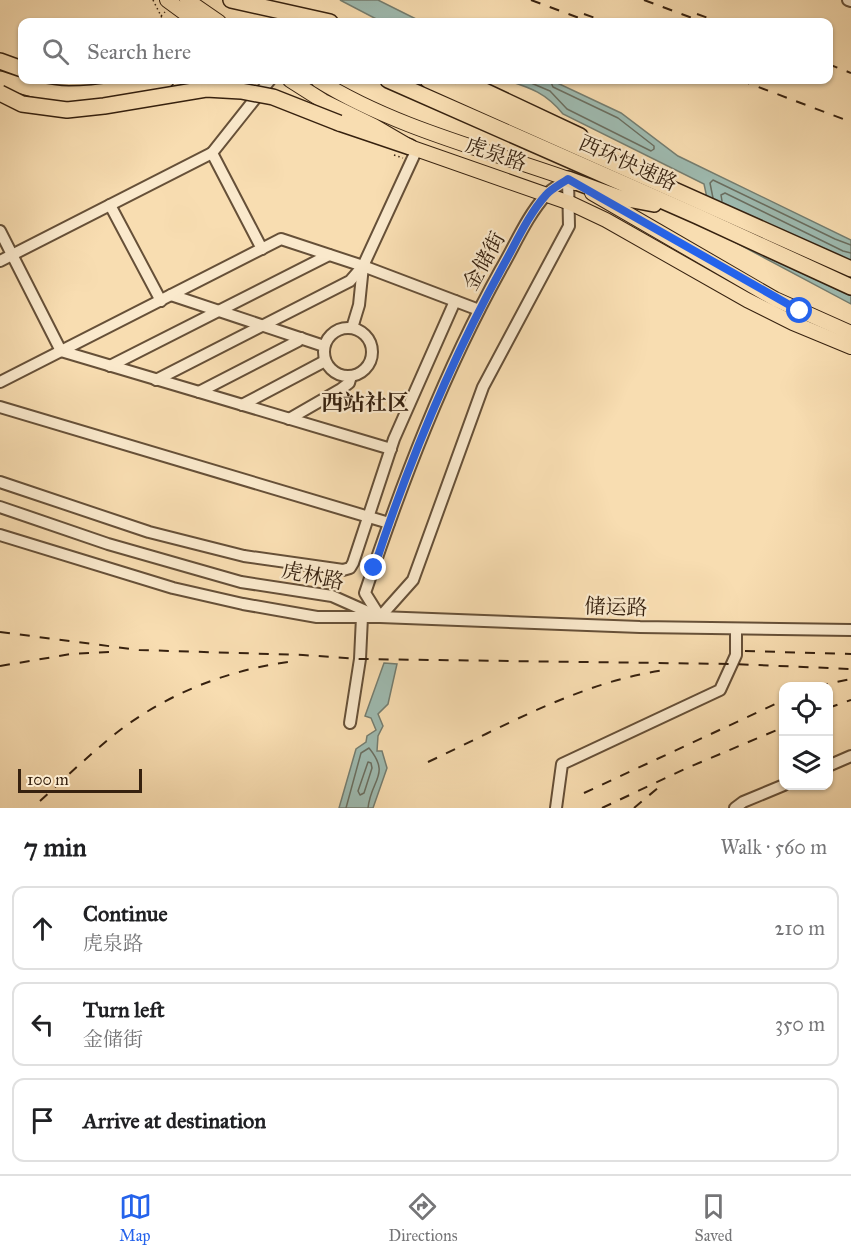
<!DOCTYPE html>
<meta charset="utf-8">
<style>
:root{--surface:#fff;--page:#f2f2f2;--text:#202124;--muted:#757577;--line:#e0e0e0;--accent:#2563eb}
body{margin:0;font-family:"IM FELL Great Primer","Noto Serif SC",serif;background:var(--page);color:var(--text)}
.controls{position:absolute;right:18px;bottom:18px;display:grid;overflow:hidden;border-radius:12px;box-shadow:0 2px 4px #0004}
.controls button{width:54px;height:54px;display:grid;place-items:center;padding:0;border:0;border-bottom:2px solid var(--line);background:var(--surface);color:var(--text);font:30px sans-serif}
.scale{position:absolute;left:18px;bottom:15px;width:124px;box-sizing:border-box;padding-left:6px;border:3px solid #36210f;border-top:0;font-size:16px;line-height:21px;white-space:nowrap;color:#36210f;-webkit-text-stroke:4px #fae9cc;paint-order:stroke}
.stop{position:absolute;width:18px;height:18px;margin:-14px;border:4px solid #2563eb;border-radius:50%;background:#fff}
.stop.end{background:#2563eb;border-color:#fff;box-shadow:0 2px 6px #0008}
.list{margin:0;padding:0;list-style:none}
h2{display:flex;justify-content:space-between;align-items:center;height:78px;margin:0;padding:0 24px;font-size:26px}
h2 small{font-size:20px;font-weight:400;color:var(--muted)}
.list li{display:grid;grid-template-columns:39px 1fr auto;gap:18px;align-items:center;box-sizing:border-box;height:84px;margin:0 12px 12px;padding:0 12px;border:2px solid var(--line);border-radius:12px}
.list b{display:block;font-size:22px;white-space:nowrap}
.list p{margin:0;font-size:20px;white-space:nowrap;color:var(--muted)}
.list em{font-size:20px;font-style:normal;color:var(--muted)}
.icon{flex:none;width:33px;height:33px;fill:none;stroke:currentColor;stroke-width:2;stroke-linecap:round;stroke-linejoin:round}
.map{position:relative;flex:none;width:851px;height:808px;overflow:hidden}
.search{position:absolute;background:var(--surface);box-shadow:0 2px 4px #0004;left:18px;right:18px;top:18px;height:66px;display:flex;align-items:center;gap:15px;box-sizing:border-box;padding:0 21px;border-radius:12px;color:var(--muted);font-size:22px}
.sheet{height:366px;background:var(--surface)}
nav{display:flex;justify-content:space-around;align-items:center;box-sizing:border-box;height:84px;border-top:2px solid var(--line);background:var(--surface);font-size:16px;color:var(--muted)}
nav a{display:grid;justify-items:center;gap:3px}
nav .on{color:var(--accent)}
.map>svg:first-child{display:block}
</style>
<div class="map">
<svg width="851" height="808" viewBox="0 0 851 808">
<rect width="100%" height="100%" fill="#f8ddb1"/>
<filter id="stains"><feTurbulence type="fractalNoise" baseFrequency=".00333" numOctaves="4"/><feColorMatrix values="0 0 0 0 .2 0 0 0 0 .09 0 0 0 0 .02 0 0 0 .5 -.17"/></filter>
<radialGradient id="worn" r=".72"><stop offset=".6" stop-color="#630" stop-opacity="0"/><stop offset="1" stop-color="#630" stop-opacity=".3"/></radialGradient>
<g fill="#9ebbb1" stroke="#747d70" stroke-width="1.5">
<path d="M340,0h38l44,22h-40z"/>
<path d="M506,80h45l70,33 57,43 173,84v64l-137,-73 -10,-47 -141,-70c-17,-21 -32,-26 -57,-34z"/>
<path d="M384,663l13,1 -9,40 -10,10 5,12 -5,10 -1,15h5l5,17 -14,40h-34l17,-59 10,-7 1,-6 9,-6 -5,-12 -6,-2z"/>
</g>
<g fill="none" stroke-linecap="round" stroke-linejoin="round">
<g stroke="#6a6e60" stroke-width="1.5">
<path d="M524,80l26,11 17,18 84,42 3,-2v-3l-36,-28 -65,-31 -3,-7"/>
<path d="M713,198l-3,-15 3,-3 122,59 16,6"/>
<path d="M722,201l-1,-6 4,-2 118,58 8,2"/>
<path d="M368,762l3,1 1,5 -8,25 -4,2 -2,-4z"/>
<path d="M346,808l15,-55 8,-5c22,27 2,31 -1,60"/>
</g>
<g stroke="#665038" stroke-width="14">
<g id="minor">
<path d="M848,0l3,1"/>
<path d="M212,153l58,-73"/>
<path d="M568,179l1,47 -86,161 -70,193 -33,37 -15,-24c37,-111 79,-221 136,-324 14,-24 26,-53 45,-74 5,-6 15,-11 22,-16z"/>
<path d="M110,205l51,96"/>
<path d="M0,231l61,120 330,98"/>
<path d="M0,261l212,-108 50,96"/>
<path d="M171,295l153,51"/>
<circle cx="348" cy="352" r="24"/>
<path d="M352,328l7,-23 4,-39"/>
<path d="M110,366l219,-111"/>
<path d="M156,380l194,-99 13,-15 54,-117"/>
<path d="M0,382l281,-143 82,27 116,44"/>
<path d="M199,392l99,-51 3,-3"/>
<path d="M242,405l83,-44"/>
<path d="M0,407l389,116"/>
<path d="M289,419l52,-30 8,-6 2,-7"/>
<path d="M0,482l149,50 95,24 99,14 7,-2 3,-5 41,-124 61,-138"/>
<path d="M0,507l108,37 133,38 91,14 45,20"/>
<path d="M0,535l173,53 70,16 74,13h63l260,10 211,3"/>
<path d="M350,723l10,-64 2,-42"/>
<path d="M828,766l23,-10"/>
<path d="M556,808l6,-44 158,-74 16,-35v-26"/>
<path d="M735,808l8,-6 41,-17"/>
</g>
</g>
<g stroke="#36210f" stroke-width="16">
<g id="major">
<path d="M167,0l30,22"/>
<path d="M187,0l32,22"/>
<path d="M290,80l33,21 51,25 36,21 160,56 36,17 141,80 46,23 58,24"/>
<path d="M318,80c75,47 165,69 250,99l7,4"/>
<path d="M592,193l183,106 76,34"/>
</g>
</g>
<g stroke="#36210f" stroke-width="18">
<g id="highway">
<path d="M231,0l99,22"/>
<path d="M0,61l22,8"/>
<path d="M0,79c19,7 48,15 69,15 32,0 65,-7 97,-14"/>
<path d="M388,80l309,136 154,71"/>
<path d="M428,80l423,189"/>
<path d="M461,80l119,56"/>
<path d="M339,123l71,24"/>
<path d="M568,179l49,18 37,7"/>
</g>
</g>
<g stroke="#36210f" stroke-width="1.5" stroke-dasharray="1.5 3" stroke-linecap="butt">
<path d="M153,0l11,22"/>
<path d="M161,16l4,-4"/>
<path d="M394,155l9,3"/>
</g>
<use href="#minor" stroke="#fae9cc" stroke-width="10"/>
<use href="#major" stroke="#f8ddb1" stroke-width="14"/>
<use href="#highway" stroke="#f8ddb1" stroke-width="15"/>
<g stroke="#36210f" stroke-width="2" stroke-dasharray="10 10" stroke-linecap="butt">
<path d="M531,0l59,22"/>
<path d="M644,0l59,22"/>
<path d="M584,14l22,8"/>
<path d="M697,14l22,8"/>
<path d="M828,64l23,9"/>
<path d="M740,80l111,42"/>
<path d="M0,632l139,18 164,5 57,4 373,5 118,5"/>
<path d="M745,651l106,3"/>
<path d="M0,666l71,-12 40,-2"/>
<path d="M818,686l33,-7"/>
<path d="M828,708l23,-8"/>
<path d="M428,762c77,-36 152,-80 237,-92"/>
<path d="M584,793l200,-93"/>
<path d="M40,801c25,-23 49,-46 75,-67 52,-41 115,-65 180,-73"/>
<path d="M602,808l85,-40 97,-41"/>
<path d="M634,808l25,-21"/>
</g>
<g stroke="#36210f" stroke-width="18" stroke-linecap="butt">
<path id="highway-bridge" d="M0,93l22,11 45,6 37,-4 102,-17 35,2 32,6 66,26"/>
</g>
<use href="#highway-bridge" stroke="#f8ddb1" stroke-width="15"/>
</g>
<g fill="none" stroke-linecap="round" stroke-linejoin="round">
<path stroke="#2563eb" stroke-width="8" d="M374,568c34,-104 76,-206 129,-302 13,-23 25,-51 43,-71 5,-6 15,-11 22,-16l232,132"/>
</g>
<g text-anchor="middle" stroke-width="4.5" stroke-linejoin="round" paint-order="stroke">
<g font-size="21" fill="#36210f" stroke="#fae9cc">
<text transform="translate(496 154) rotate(19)" y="7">虎泉路</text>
<text transform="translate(628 163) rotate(24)" y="7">西环快速路</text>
<text transform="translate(484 261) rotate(-61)" y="7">金储街</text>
<text transform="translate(313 576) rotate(12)" y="7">虎林路</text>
<text transform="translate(616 607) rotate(2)" y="7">储运路</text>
</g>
<g font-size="22" font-weight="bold" fill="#36210f" stroke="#fae9cc">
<text x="365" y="410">西站社区</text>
</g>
</g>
<rect width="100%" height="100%" filter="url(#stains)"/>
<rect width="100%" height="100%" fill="url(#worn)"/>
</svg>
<div class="controls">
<button><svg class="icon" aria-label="locate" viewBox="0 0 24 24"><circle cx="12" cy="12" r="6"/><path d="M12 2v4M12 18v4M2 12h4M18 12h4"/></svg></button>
<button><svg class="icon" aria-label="layers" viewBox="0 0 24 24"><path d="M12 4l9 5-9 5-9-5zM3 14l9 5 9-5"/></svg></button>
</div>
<div class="scale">100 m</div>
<div class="stop" style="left:800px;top:311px"></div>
<div class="stop end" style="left:374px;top:568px"></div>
<div class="search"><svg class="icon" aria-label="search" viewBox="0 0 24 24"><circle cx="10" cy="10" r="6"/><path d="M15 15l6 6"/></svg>Search here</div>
</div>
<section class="sheet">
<h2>7 min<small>Walk · 560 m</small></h2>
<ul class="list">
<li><svg class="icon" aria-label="ahead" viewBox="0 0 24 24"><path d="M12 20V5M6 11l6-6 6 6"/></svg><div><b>Continue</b><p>虎泉路</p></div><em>210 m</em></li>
<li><svg class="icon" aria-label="left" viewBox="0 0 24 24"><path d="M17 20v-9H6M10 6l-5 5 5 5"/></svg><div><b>Turn left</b><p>金储街</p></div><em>350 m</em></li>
<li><svg class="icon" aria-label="arrive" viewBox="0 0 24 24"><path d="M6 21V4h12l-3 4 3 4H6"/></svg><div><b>Arrive at destination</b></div></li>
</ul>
</section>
<nav>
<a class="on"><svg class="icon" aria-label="map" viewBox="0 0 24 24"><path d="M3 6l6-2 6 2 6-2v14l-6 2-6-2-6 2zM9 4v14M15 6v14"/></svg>Map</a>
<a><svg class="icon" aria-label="directions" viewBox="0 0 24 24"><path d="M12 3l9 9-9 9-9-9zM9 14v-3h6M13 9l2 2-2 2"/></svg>Directions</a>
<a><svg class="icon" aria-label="saved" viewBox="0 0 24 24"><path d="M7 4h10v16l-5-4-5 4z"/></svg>Saved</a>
</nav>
